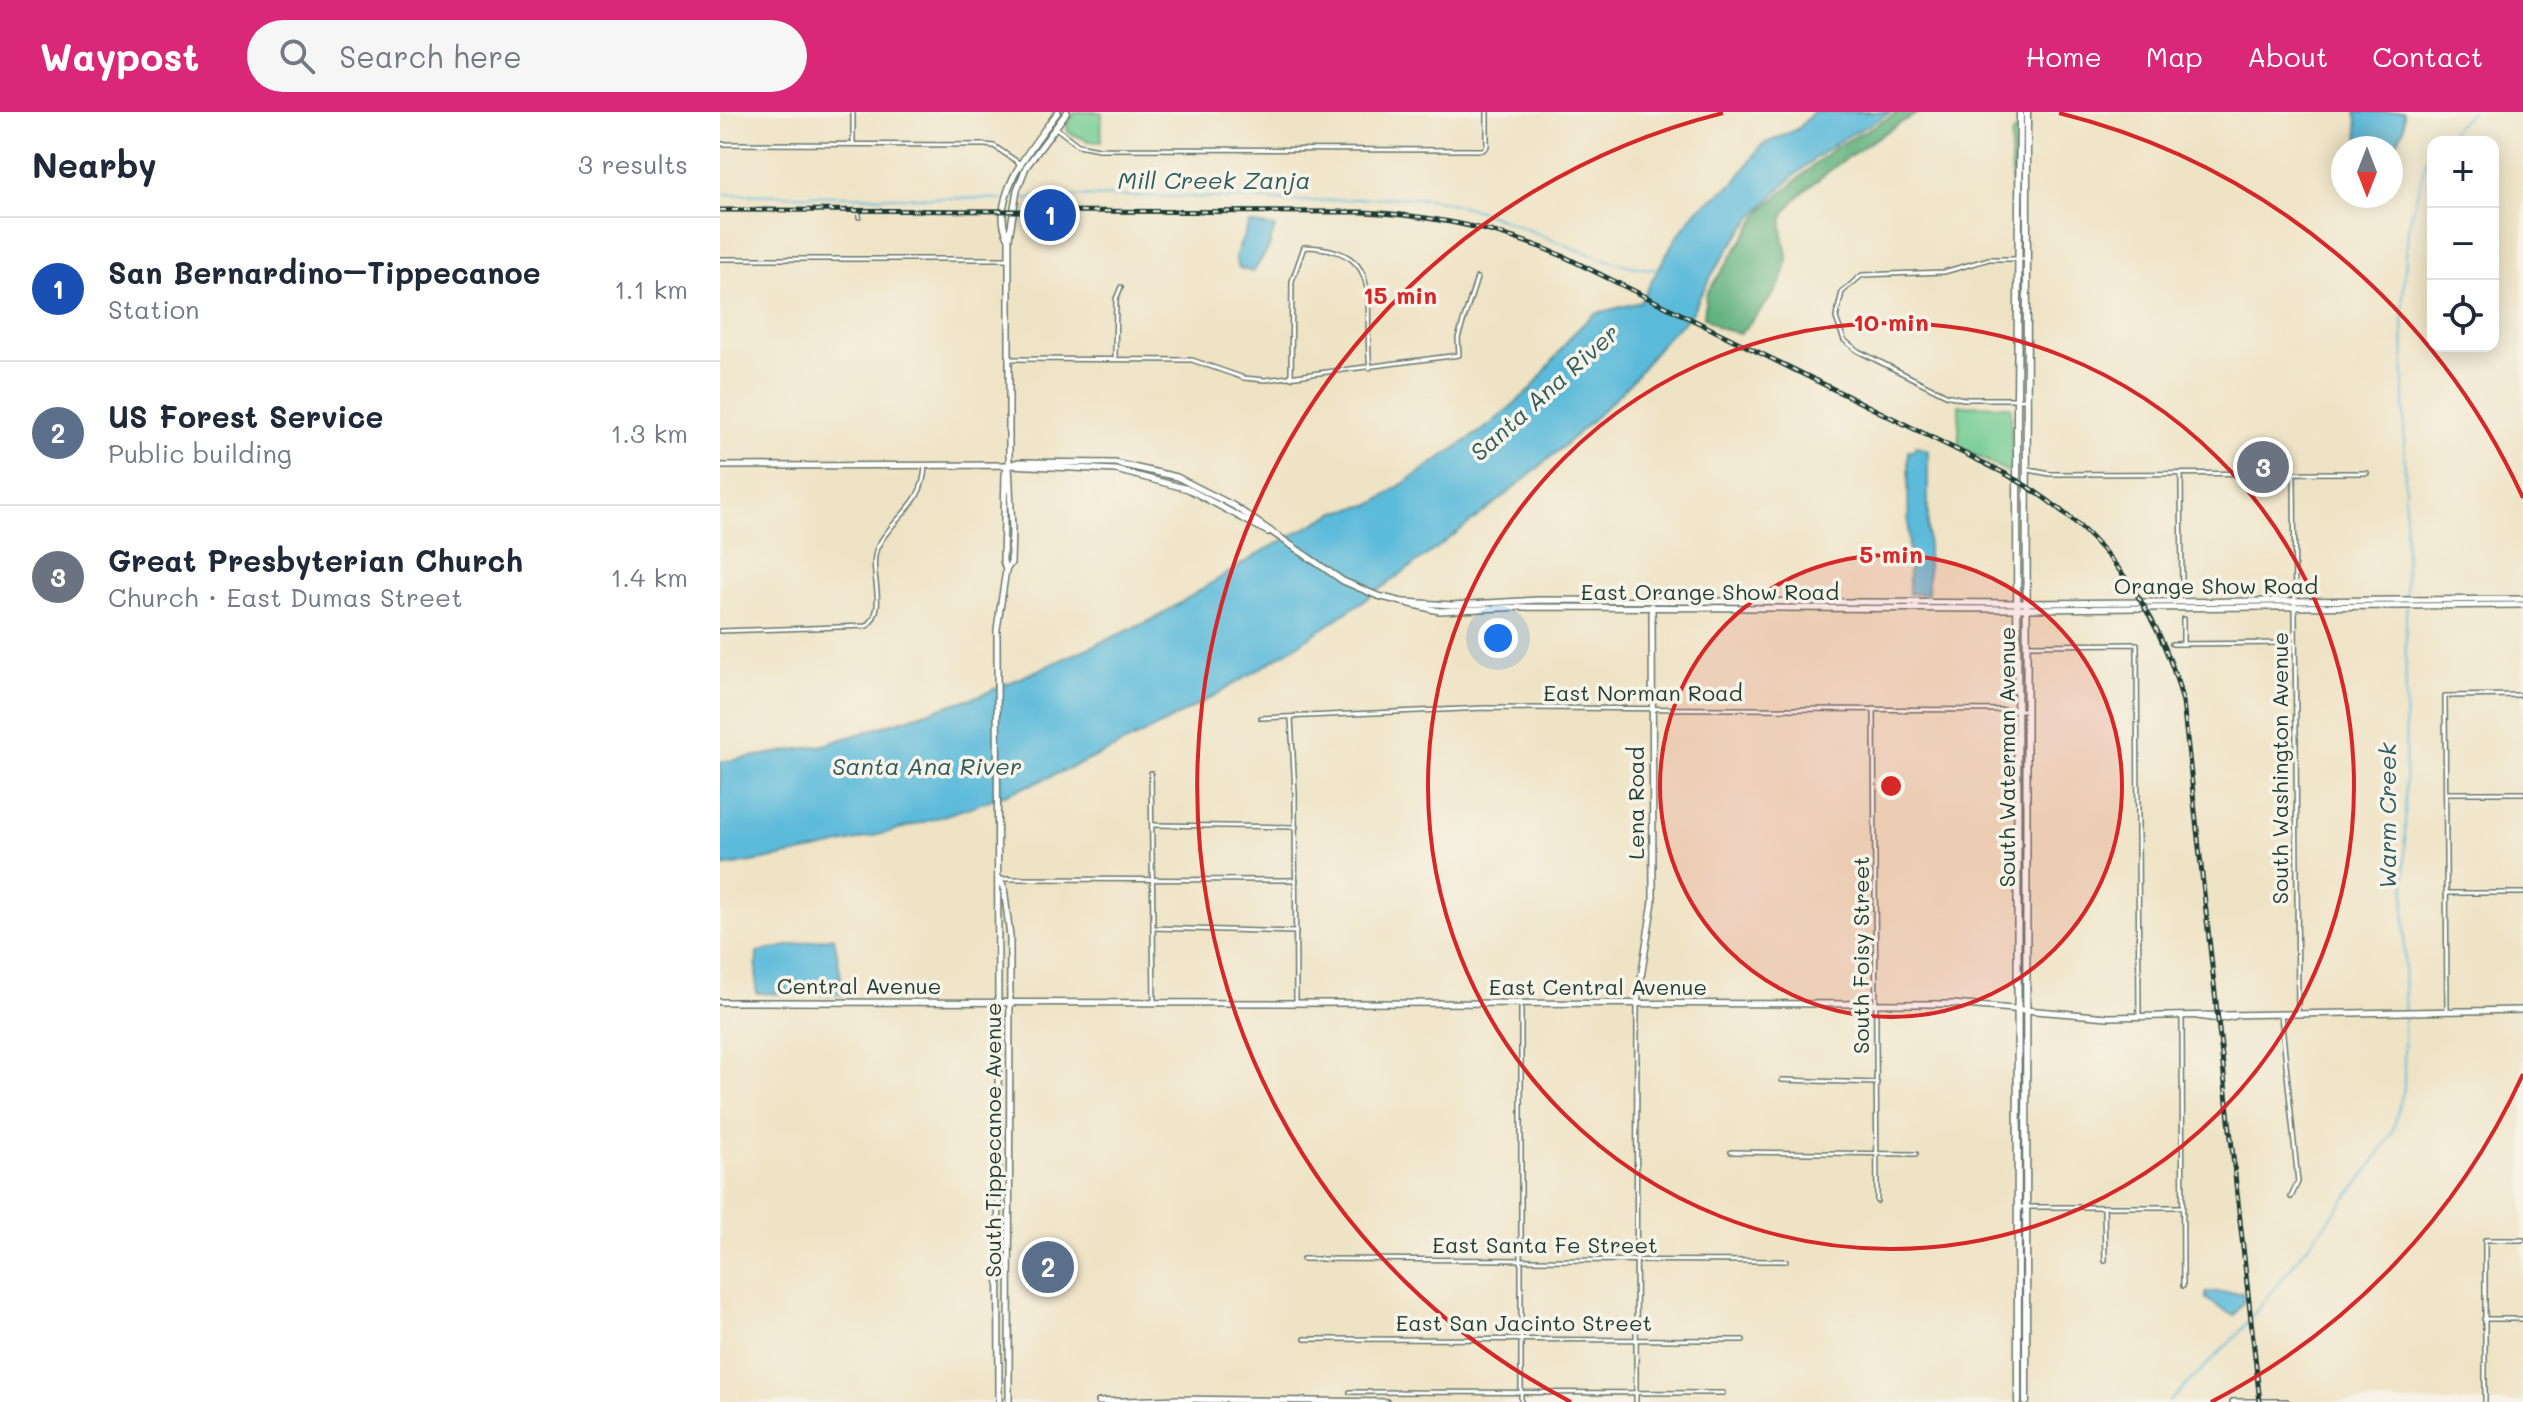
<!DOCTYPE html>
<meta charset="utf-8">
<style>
:root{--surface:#fff;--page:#f6f6f7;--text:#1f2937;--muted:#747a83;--line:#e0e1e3;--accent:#db2777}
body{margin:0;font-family:Mali,sans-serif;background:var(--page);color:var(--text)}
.controls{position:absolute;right:24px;top:24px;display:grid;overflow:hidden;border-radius:16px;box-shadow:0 4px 20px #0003}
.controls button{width:72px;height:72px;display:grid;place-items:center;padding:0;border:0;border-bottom:2px solid var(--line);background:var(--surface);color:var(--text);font:40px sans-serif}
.compass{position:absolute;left:1611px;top:24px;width:72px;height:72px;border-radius:50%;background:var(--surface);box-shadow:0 4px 20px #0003;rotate:180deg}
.you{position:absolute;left:778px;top:526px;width:28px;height:28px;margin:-20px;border:6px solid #fff;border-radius:50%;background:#1a73e8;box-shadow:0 0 0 12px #1a73e833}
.badge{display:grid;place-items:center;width:52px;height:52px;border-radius:50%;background:var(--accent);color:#fff;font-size:26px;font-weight:700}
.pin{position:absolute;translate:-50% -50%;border:4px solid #fff;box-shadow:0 2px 8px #0006}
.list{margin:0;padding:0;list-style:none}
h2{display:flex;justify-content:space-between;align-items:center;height:104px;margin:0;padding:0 32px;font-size:34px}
h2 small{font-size:26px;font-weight:400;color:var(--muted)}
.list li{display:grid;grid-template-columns:52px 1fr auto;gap:24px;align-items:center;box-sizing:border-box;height:144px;padding:0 32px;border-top:2px solid var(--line)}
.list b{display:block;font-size:30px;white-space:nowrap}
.list p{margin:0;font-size:26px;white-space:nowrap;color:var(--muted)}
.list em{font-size:26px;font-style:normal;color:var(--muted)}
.icon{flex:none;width:44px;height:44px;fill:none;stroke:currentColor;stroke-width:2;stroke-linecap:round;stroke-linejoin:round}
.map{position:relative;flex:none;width:1803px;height:1290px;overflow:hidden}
header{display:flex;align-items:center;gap:48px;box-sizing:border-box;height:112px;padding:0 40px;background:var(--accent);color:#fff}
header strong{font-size:38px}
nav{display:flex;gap:44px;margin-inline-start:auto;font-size:28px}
.search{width:560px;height:72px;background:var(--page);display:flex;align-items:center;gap:20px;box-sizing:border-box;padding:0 28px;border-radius:44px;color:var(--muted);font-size:30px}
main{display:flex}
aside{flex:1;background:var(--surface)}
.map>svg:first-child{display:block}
</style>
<header>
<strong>Waypost</strong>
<div class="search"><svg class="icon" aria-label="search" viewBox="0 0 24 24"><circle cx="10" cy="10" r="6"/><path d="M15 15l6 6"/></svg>Search here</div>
<nav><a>Home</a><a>Map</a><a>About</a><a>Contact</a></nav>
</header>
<main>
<aside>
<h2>Nearby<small>3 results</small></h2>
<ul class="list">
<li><span class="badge" style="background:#1a4fb4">1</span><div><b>San Bernardino–Tippecanoe</b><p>Station</p></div><em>1.1 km</em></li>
<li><span class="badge" style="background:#5c6f8a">2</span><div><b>US Forest Service</b><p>Public building</p></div><em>1.3 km</em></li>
<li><span class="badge" style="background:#6b7280">3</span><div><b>Great Presbyterian Church</b><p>Church · East Dumas Street</p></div><em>1.4 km</em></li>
</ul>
</aside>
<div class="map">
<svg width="1803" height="1290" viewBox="0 0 1803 1290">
<rect width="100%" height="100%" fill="#f7f3e8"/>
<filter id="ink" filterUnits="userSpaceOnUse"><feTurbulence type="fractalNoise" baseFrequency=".0125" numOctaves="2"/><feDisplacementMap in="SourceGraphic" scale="16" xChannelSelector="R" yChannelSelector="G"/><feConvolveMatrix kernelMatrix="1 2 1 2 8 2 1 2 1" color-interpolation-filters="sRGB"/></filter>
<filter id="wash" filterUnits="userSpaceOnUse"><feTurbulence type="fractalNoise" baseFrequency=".006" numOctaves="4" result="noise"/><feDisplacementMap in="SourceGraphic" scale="32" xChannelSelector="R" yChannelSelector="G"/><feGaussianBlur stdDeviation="1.8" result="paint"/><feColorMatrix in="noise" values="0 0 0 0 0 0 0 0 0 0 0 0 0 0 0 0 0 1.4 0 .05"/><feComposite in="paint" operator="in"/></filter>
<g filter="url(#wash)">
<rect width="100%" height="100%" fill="#efe3c5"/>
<g fill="#73cc93" stroke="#498464" stroke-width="2">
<path d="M355,0h27l-1,30 -12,-1 -21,-9 -1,-8z"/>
<path d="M1296,18l-4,102 -1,-96z"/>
<path d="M1239,293l49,1 3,3 1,65 -53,-27z"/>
</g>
<path fill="#5eb07d" stroke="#3e7658" stroke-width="2" d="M1179,0h21c-29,15 -123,75 -136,103 -5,12 2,30 3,42 1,29 -30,56 -47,77l-22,-7 -14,-10 2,-23 58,-86 70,-60z"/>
<g fill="#5cbada" stroke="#3e7c87" stroke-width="2">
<path d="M1093,0h78c-20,13 -43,22 -62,36 -22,16 -46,37 -65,57 -28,29 -55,71 -72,107 -5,10 -13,13 -20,20 -17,16 -29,38 -46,55 -67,68 -143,128 -221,184 -213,156 -421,258 -685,296v-105l104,-17 157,-50 173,-76 109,-68 73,-39 37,-8 118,-80 40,-35 42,-55 21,-20 46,-12 34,-61 23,-31 38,-28 27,-37 37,-17z"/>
<path d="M1636,0h48v16l-13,27v-7h-31z"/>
<path d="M529,111l26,4 -6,20 -16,25 -14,-4 -4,-11z"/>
<path d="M1196,334l12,5v143h-19l-1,-143h5z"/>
<path d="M114,825l10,58 -88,-2 1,-41z"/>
<path d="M1486,1180l37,1 1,7 -10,16 -28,-17z"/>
</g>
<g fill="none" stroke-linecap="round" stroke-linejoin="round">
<g stroke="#5cbada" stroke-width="2">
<path d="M1721,30l30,-30"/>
<path d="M0,82l283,5"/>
<path d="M289,87c95,-5 190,-3 285,2 50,2 101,-10 151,1 73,15 139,62 214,68"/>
<path d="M1686,488l-3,-303 5,-68 18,-68 7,-9"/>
<path d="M1449,1290l68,-67 133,-167 22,-35 12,-45 2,-481"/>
</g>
</g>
</g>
<g filter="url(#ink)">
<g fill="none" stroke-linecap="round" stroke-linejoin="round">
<g stroke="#687767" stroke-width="6">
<g id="street">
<path d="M133,0v32"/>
<path d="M336,16l22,17 21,4 384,1 4,-4v-34"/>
<path d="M0,32l265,1 9,1 25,17"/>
<path d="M139,105v-4"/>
<path d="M0,147h288"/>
<path d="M288,247l184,1 52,18 21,2 194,-25 -1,-17 19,-60"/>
<path d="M395,247l1,-60 5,-12"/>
<path d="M571,266l1,-97 12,-34c86,1 58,60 66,121"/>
<path d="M1304,287h-61l-17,-4 -88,-44 -14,-11 -8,-22 6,-26 20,-17 82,-3 45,-13h37"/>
<path d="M1309,358l21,4 317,-1"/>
<path d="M1461,361l1,115"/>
<path d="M1574,362l4,540"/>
<path d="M1463,507v25"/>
<path d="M0,519l147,-5c23,-20 -1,-56 11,-80 17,-32 46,-40 47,-81"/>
<path d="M1452,532l123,-1"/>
<path d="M1309,533l108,-1 2,373"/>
<path d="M1154,597l3,492"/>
<path d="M541,606l224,-10 540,2"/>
<path d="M571,606l4,74 1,210"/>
<path d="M431,661l3,229"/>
<path d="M1726,681h77"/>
<path d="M432,713l144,2"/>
<path d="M280,767l296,1"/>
<path d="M1726,781h77"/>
<path d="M433,816l143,4"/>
<path d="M1727,899l-2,-315 78,-1"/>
<path d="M1561,903l17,167 -7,15"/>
<path d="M1462,905l1,269"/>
<path d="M1062,968l95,3"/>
<path d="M1011,1040l185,2"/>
<path d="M1298,1095h164"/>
<path d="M1384,1095l1,54"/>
<path d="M583,1147l483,2"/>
<path d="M1764,1207h39"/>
<path d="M585,1227l438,1"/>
<path d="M630,1280l373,1"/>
<path d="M801,1290v-399"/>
<path d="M916,1290l1,-399"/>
<path d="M1765,1290v-162h38"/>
</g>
</g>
<g stroke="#687767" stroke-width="8">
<g id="secondary">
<path d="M288,125c-21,-40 28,-96 50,-125"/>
<path d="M289,353l9,-3 97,1 62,14 57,29 109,75 35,15 61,15 83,-4 495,2 506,-4"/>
<path d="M0,354l289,-1 107,5 72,19 80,43"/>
<path d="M286,458l-3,-9 2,-87 3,-8"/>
<path d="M684,490l48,3 86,-5 487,3 498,-4"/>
<path d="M280,768l4,7 6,50 -1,465"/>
<path d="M0,890l1233,2 155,13 415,-7"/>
<path d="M917,891l16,-102 -1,-295"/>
<path d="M1477,904l22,3 16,-3"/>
<path d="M279,1290l-2,-773 9,-59 5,-7 1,-34 -3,-64v-227l8,-48 9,-23 41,-55"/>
<path d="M379,1290l78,-3 209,3"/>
<path d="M1513,1290h53"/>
</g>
</g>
<g stroke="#687767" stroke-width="9">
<g id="primary">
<path d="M1298,1290l-1,-1004 3,-286"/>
<path d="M1306,1290l1,-1290"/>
</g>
</g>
<use href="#street" stroke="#fff" stroke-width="3"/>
<use href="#secondary" stroke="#fff" stroke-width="5"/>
<use href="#primary" stroke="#fff" stroke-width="6"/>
<g stroke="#1f3d34" stroke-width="5">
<path id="rail" d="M0,98l642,2c71,3 138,17 203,45l439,216c91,49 154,129 179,229l77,700"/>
</g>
<use href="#rail" stroke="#f7f3e8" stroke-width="2" stroke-dasharray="6" stroke-linecap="butt"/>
</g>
</g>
<circle cx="1171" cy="674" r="231" fill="#d62828" fill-opacity=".12"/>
<g fill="none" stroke="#d62828" stroke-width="4">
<circle cx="1171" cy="674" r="231"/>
<circle cx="1171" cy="674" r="463"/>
<path d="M1803 962A694 694 0 0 1 1491 1290M851 1290A694 694 0 0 1 1003 1M1339 1A694 694 0 0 1 1803 386"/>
</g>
<g text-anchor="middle" stroke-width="7" stroke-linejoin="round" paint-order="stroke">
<g font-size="22" fill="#1f3d34" stroke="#f7f3e8">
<text x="1496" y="482">Orange Show Road</text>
<text x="990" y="488">East Orange Show Road</text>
<text x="923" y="589">East Norman Road</text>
<text transform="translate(1287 645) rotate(-90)" y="8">South Waterman Avenue</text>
<text transform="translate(1560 656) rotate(-90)" y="8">South Washington Avenue</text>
<text transform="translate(916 691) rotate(-90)" y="8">Lena Road</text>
<text transform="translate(1141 843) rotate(-90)" y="8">South Foisy Street</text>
<text x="139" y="882">Central Avenue</text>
<text x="878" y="883">East Central Avenue</text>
<text transform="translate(273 1028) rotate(-90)" y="8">South Tippecanoe Avenue</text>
<text x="825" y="1141">East Santa Fe Street</text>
<text x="804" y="1219">East San Jacinto Street</text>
</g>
<g font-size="24" font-style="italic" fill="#2e5c5e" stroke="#f7f3e8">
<text x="494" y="77">Mill Creek Zanja</text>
<text transform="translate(825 281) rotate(-42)" y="8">Santa Ana River</text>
<text x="207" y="663">Santa Ana River</text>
<text transform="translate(1668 704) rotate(-90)" y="8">Warm Creek</text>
</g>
</g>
<circle cx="1171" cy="674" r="12" fill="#d62828" stroke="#f7f3e8" stroke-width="4"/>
<g font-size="24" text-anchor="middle" font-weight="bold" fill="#d62828" stroke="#f7f3e8" stroke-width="7" stroke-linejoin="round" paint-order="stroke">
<text x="680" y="192">15 min</text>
<text x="1171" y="219">10 min</text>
<text x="1171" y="451">5 min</text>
</g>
</svg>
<div class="controls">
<button>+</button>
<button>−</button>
<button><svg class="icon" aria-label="locate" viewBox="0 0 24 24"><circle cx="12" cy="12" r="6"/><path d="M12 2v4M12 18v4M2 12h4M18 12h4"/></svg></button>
</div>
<svg class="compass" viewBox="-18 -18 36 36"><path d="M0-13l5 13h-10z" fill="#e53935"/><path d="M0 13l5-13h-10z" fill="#747a83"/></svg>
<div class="you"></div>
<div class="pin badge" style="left:330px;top:103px;background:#1a4fb4">1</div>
<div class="pin badge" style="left:328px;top:1155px;background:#5c6f8a">2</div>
<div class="pin badge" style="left:1543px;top:355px;background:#6b7280">3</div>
</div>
</main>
